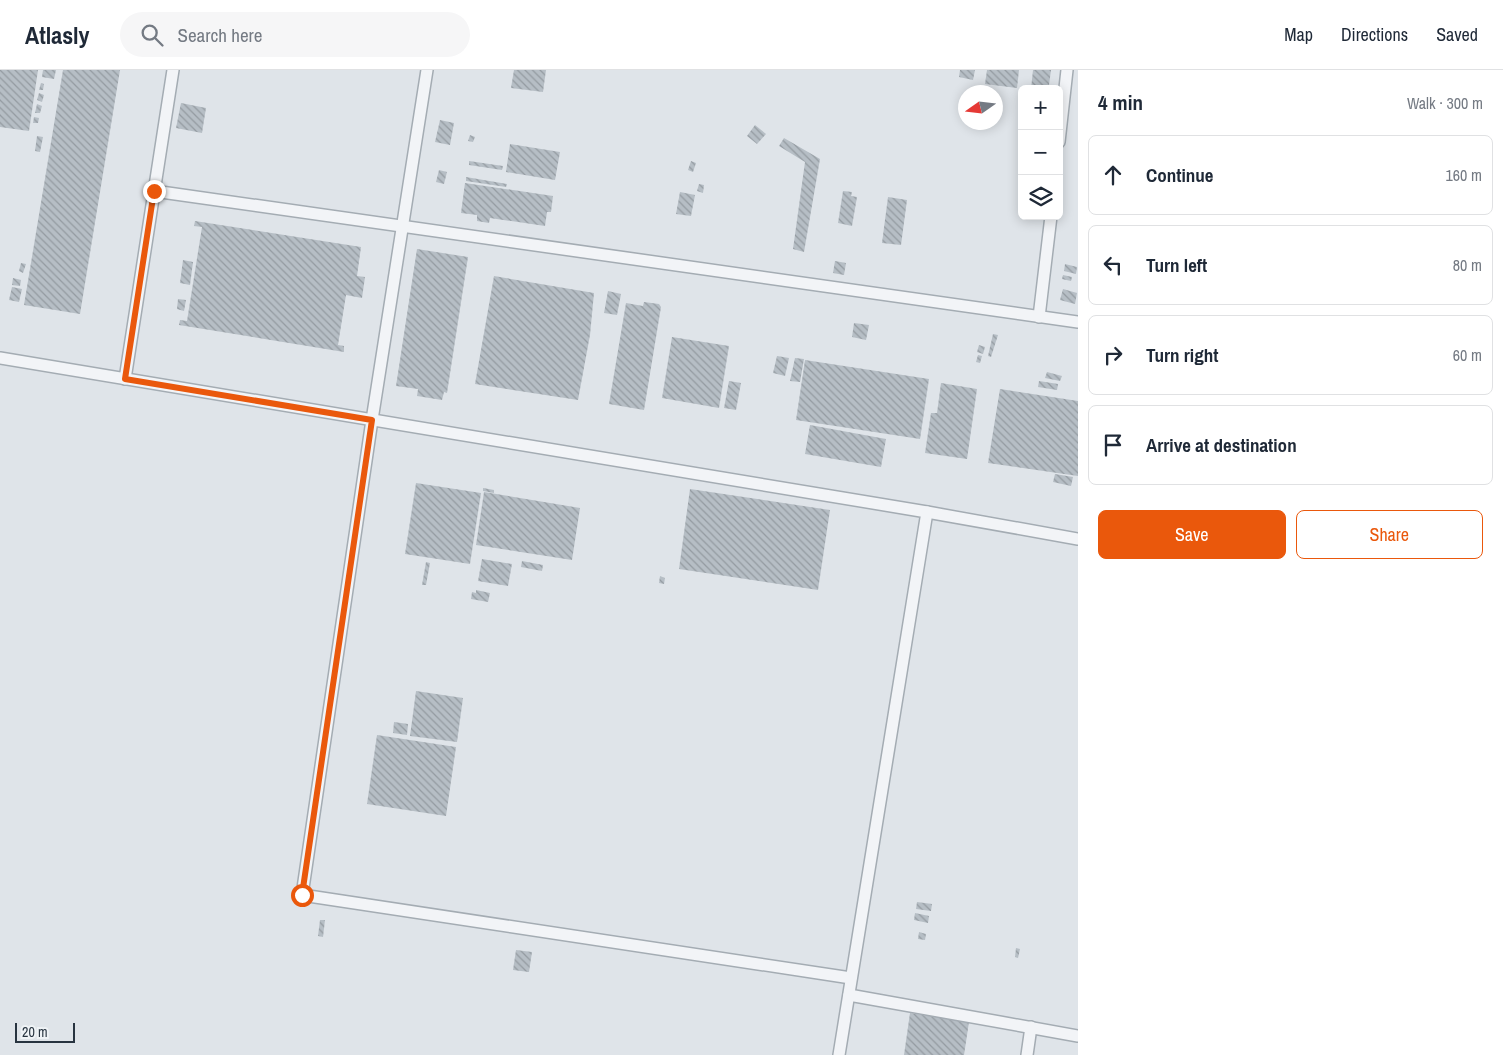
<!DOCTYPE html>
<meta charset="utf-8">
<style>
:root{--surface:#fff;--page:#f6f6f7;--text:#1f2937;--muted:#747a83;--line:#e0e1e3;--accent:#ea580c}
body{margin:0;font-family:"Archivo Narrow",sans-serif;background:var(--page);color:var(--text)}
.controls{position:absolute;right:15px;top:15px;display:grid;overflow:hidden;border-radius:8px;box-shadow:0 2px 12px #0003}
.controls button{width:45px;height:45px;display:grid;place-items:center;padding:0;border:0;border-bottom:1px solid var(--line);background:var(--surface);color:var(--text);font:25px sans-serif}
.compass{position:absolute;left:958px;top:15px;width:45px;height:45px;border-radius:50%;background:var(--surface);box-shadow:0 2px 12px #0003;rotate:256deg}
.scale{position:absolute;left:15px;bottom:12px;width:60px;box-sizing:border-box;padding-left:5px;border:2px solid #283440;border-top:0;font-size:14px;line-height:18px;white-space:nowrap;color:#283440;-webkit-text-stroke:4px #eff3f6;paint-order:stroke}
.stop{position:absolute;width:15px;height:15px;margin:-11px;border:4px solid #ea580c;border-radius:50%;background:#fff}
.stop.end{background:#ea580c;border-color:#fff;box-shadow:0 1px 5px #0008}
.list{margin:0;padding:0;list-style:none}
h2{display:flex;justify-content:space-between;align-items:center;height:65px;margin:0;padding:0 20px;font-size:21px}
h2 small{font-size:16px;font-weight:400;color:var(--muted)}
.list li{display:grid;grid-template-columns:32px 1fr auto;gap:15px;align-items:center;box-sizing:border-box;height:80px;margin:0 10px 10px;padding:0 10px;border:1px solid var(--line);border-radius:8px}
.list b{display:block;font-size:19px;white-space:nowrap}
.list em{font-size:16px;font-style:normal;color:var(--muted)}
.actions{display:flex;gap:10px;padding:15px 20px}
.actions a{flex:1;padding:11px 0;border:1px solid var(--accent);border-radius:8px;text-align:center;font-size:18px;color:var(--accent)}
.actions .main{background:var(--accent);color:#fff}
.icon{flex:none;width:28px;height:28px;fill:none;stroke:currentColor;stroke-width:2;stroke-linecap:round;stroke-linejoin:round}
.map{position:relative;flex:none;width:1078px;height:985px;overflow:hidden}
header{display:flex;align-items:center;gap:30px;box-sizing:border-box;height:70px;padding:0 25px;background:var(--surface);border-bottom:1px solid var(--line)}
header strong{font-size:24px}
nav{display:flex;gap:28px;margin-inline-start:auto;font-size:18px}
.search{width:350px;height:45px;background:var(--page);display:flex;align-items:center;gap:12px;box-sizing:border-box;padding:0 18px;border-radius:28px;color:var(--muted);font-size:19px}
main{display:flex}
aside{flex:1;background:var(--surface)}
.map>svg:first-child{display:block}
</style>
<header>
<strong>Atlasly</strong>
<div class="search"><svg class="icon" aria-label="search" viewBox="0 0 24 24"><circle cx="10" cy="10" r="6"/><path d="M15 15l6 6"/></svg>Search here</div>
<nav><a>Map</a><a>Directions</a><a>Saved</a></nav>
</header>
<main>
<div class="map">
<svg width="1078" height="985" viewBox="0 0 1078 985">
<defs>
<pattern id="building-back-hatch" width="6" height="6" patternUnits="userSpaceOnUse" patternTransform="scale(1.25)"><rect width="6" height="6" fill="#b6bec5"/><path d="M-1 5l2 2M0 0l6 6M5-1l2 2" fill="none" stroke="#949ba1"/></pattern>
</defs>
<rect width="100%" height="100%" fill="#dfe4e9"/>
<g fill="url(#building-back-hatch)">
<path d="M0,0h38l-9,61 -29,-4z"/>
<path d="M43,0h13l-2,9 -12,-2z"/>
<path d="M63,0h57l-40,244 -56,-9z"/>
<path d="M514,0h32l-3,22 -32,-4z"/>
<path d="M960,0h15l-2,10 -14,-3z"/>
<path d="M987,0h32l-2,18 -32,-4z"/>
<path d="M1033,0h18l-2,15 6,1 -1,3h-23z"/>
<path d="M41,13l3,1 -1,6h-4z"/>
<path d="M39,23l5,2 -2,7 -5,-2z"/>
<path d="M181,33l25,5 -4,25 -26,-5z"/>
<path d="M37,34l5,2 -2,7h-5z"/>
<path d="M34,47l5,1 -1,5h-5z"/>
<path d="M440,50l14,3 -4,22 -15,-3z"/>
<path d="M755,55l11,9 -9,10 -10,-8z"/>
<path d="M470,65l5,2 -2,5 -5,-1z"/>
<path d="M37,66l6,1 -3,15 -5,-1z"/>
<path d="M784,68l36,21 -16,93 -11,-3 12,-87 -26,-16z"/>
<path d="M510,74l50,8 -5,28 -49,-8z"/>
<path d="M469,91l34,5 -1,4 -33,-5z"/>
<path d="M691,91l5,2 -3,9 -5,-2z"/>
<path d="M439,100l8,2 -3,12 -8,-2z"/>
<path d="M466,107l41,7 -1,3 -40,-6z"/>
<path d="M465,113l88,13 -2,16h-4l-2,14 -55,-8 -1,5 -12,-2v-6l-16,-2z"/>
<path d="M699,114l5,1 -1,8 -6,-2z"/>
<path d="M843,121l9,1 -1,4 6,1 -5,29 -14,-3z"/>
<path d="M680,122l15,3 -4,21 -15,-2z"/>
<path d="M888,127l19,3 -6,45 -19,-2z"/>
<path d="M195,151l166,26 -4,29 8,1 -3,21 -16,-3 -8,50 6,1v6l-165,-27 1,-5 7,1 15,-94 -8,-1z"/>
<path d="M417,179l51,8 -21,136 -3,-1 -2,8 -25,-4 1,-7 -22,-3z"/>
<path d="M183,190l10,2 -3,23 -10,-2z"/>
<path d="M835,191l11,2 -2,12 -11,-2z"/>
<path d="M21,193l5,1 -3,9 -4,-2z"/>
<path d="M1065,194l12,3 -1,7 -12,-3z"/>
<path d="M1063,205l9,2 -1,4 -9,-2z"/>
<path d="M494,206l100,17 -4,42 -12,65 -103,-16z"/>
<path d="M13,208l8,2 -1,6 -8,-1z"/>
<path d="M12,217l10,2 -3,13 -10,-2z"/>
<path d="M1063,219l14,4 -2,11 -15,-4z"/>
<path d="M608,221l13,3 -4,21 -13,-2z"/>
<path d="M178,229l8,1 -2,11 -7,-2z"/>
<path d="M644,232l15,2 2,3 -17,103 -35,-6 17,-101 17,3z"/>
<path d="M854,253l15,2 -3,15 -14,-3z"/>
<path d="M993,264l5,1 -7,22 -3,-1z"/>
<path d="M672,267l57,9 -10,62 -57,-10z"/>
<path d="M979,275l6,2 -2,7 -6,-2z"/>
<path d="M978,285l4,1 -2,7 -4,-1z"/>
<path d="M777,286l12,2 -4,18 -12,-3z"/>
<path d="M795,288l9,1 -4,23 -10,-1z"/>
<path d="M805,290l124,19 -9,60 -124,-19z"/>
<path d="M1047,302l15,4 -2,5 -15,-3z"/>
<path d="M729,311l12,2 -5,27 -12,-2z"/>
<path d="M1039,311l19,3 -1,6 -19,-3z"/>
<path d="M941,313l36,6 -10,70 -42,-6 6,-40h6z"/>
<path d="M1000,319l78,12v75l-90,-13z"/>
<path d="M810,355l76,14 -5,28 -76,-13z"/>
<path d="M1055,404l18,3 -2,9 -18,-4z"/>
<path d="M416,413l65,10 -11,71 -65,-10z"/>
<path d="M483,418l11,2v3l-11,-2z"/>
<path d="M690,419l140,21 -12,80 -139,-21z"/>
<path d="M484,422l96,16 -8,52 -96,-15z"/>
<path d="M482,489l30,5 -4,22 -30,-5z"/>
<path d="M522,491l21,4 -1,6 -21,-4z"/>
<path d="M426,492l4,1 -4,22h-4z"/>
<path d="M660,506l5,2 -1,6 -5,-1z"/>
<path d="M476,520l14,3 -2,9 -17,-3 1,-7 4,1z"/>
<path d="M416,621l47,7 -6,44 -47,-6z"/>
<path d="M394,652l14,2 -1,11 -14,-2z"/>
<path d="M377,665l79,12 -10,69 -79,-12z"/>
<path d="M917,832l15,2 -1,7 -15,-2z"/>
<path d="M915,843l14,3 -1,7 -14,-3z"/>
<path d="M320,850h5l-2,17 -5,-1z"/>
<path d="M919,862l7,2 -1,6 -7,-1z"/>
<path d="M1016,878l4,1 -2,9 -3,-1z"/>
<path d="M516,880l16,2 -3,20 -16,-2z"/>
<path d="M910,943l59,9 -5,33h-60z"/>
</g>
<g fill="none" stroke-linecap="round" stroke-linejoin="round">
<g stroke="#a4acb3" stroke-width="14">
<g id="service">
<path d="M427,0l-55,350 -70,475 549,83"/>
<path d="M1059,72l8,-72"/>
<path d="M154,121l924,131"/>
<path d="M1039,247l12,-101"/>
<path d="M0,288l927,154 -88,543"/>
<path d="M125,309l48,-309"/>
<path d="M927,442l151,27"/>
<path d="M849,925l229,41"/>
<path d="M1027,985l4,-28"/>
</g>
</g>
<use href="#service" stroke="#f2f4f7" stroke-width="11"/>
</g>
<g fill="none" stroke-linecap="round" stroke-linejoin="round">
<path stroke="#ea580c" stroke-width="6" d="M154,121l-29,188 247,41 -70,475"/>
</g>
</svg>
<div class="controls">
<button>+</button>
<button>−</button>
<button><svg class="icon" aria-label="layers" viewBox="0 0 24 24"><path d="M12 4l9 5-9 5-9-5zM3 14l9 5 9-5"/></svg></button>
</div>
<svg class="compass" viewBox="-18 -18 36 36"><path d="M0-13l5 13h-10z" fill="#e53935"/><path d="M0 13l5-13h-10z" fill="#747a83"/></svg>
<div class="scale">20 m</div>
<div class="stop" style="left:302px;top:825px"></div>
<div class="stop end" style="left:154px;top:121px"></div>
</div>
<aside>
<h2>4 min<small>Walk · 300 m</small></h2>
<ul class="list">
<li><svg class="icon" aria-label="ahead" viewBox="0 0 24 24"><path d="M12 20V5M6 11l6-6 6 6"/></svg><div><b>Continue</b></div><em>160 m</em></li>
<li><svg class="icon" aria-label="left" viewBox="0 0 24 24"><path d="M17 20v-9H6M10 6l-5 5 5 5"/></svg><div><b>Turn left</b></div><em>80 m</em></li>
<li><svg class="icon" aria-label="right" viewBox="0 0 24 24"><path d="M7 20v-9h11M14 6l5 5-5 5"/></svg><div><b>Turn right</b></div><em>60 m</em></li>
<li><svg class="icon" aria-label="arrive" viewBox="0 0 24 24"><path d="M6 21V4h12l-3 4 3 4H6"/></svg><div><b>Arrive at destination</b></div></li>
</ul>
<div class="actions"><a class="main">Save</a><a>Share</a></div>
</aside>
</main>
